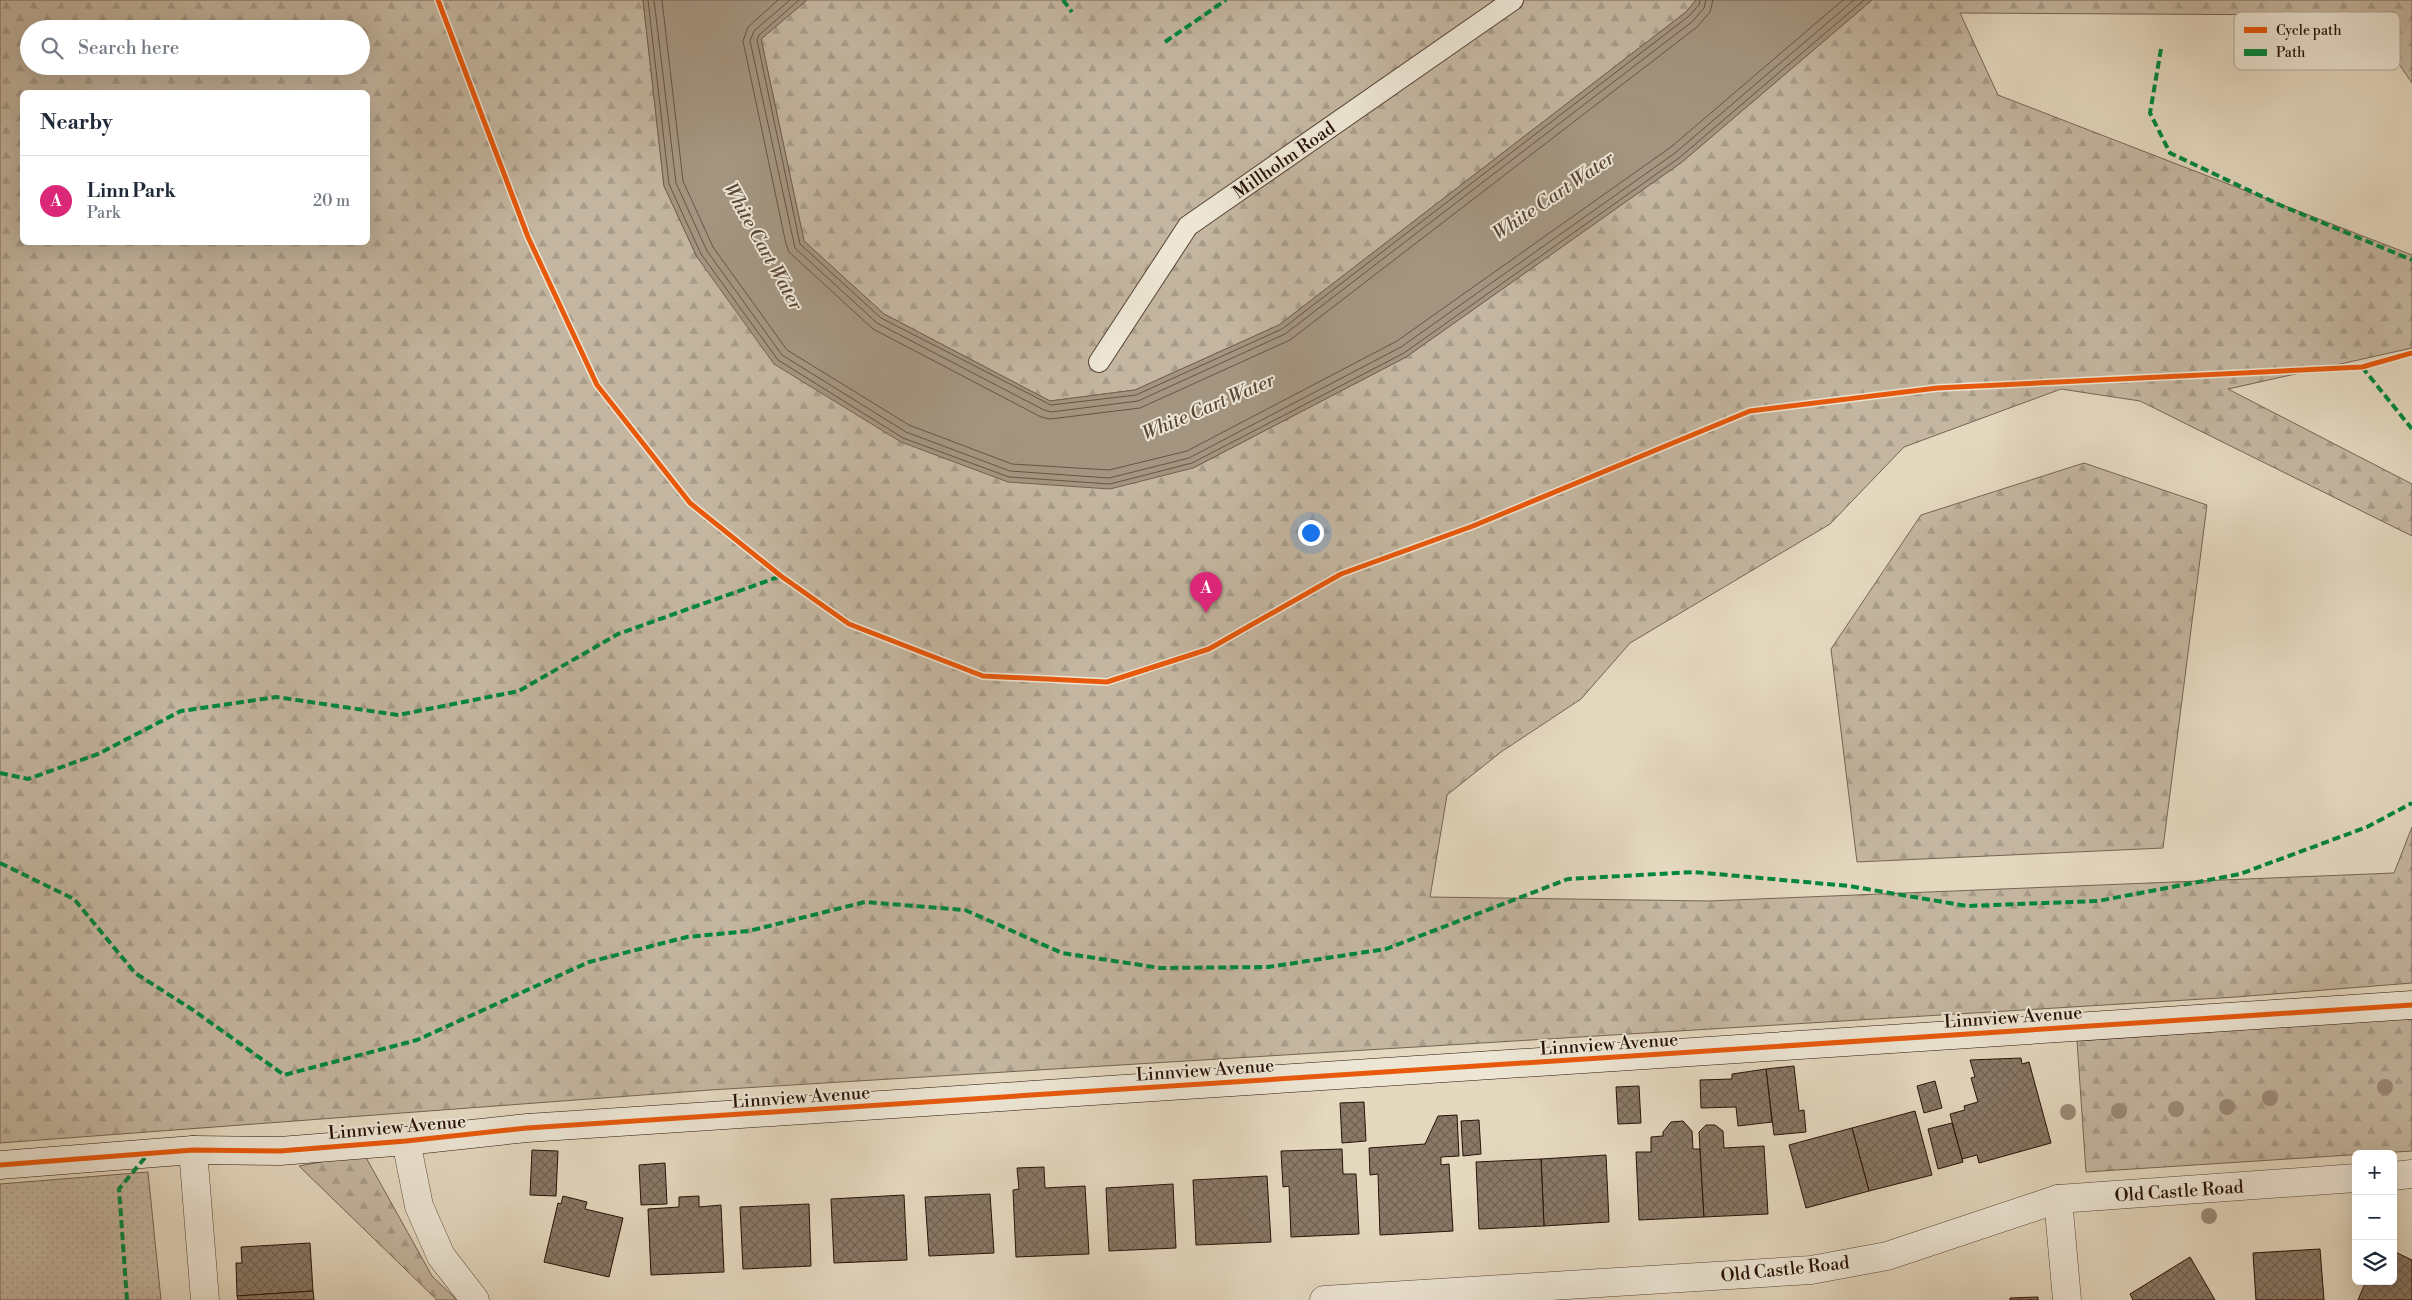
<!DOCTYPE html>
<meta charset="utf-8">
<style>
:root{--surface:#fff;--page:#f2f2f3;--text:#1f2937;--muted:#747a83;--line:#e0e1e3;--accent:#db2777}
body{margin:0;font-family:"Libre Bodoni",serif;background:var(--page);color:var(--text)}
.controls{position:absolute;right:15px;bottom:15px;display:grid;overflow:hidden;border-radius:8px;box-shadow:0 5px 20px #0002}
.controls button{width:45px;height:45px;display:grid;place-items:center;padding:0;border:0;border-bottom:1px solid var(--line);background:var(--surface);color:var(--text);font:25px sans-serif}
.you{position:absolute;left:1310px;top:532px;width:18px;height:18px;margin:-12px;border:4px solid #fff;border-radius:50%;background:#1a73e8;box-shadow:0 0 0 8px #1a73e833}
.badge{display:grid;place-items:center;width:32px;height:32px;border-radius:50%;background:var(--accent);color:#fff;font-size:16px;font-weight:700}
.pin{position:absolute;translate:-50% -41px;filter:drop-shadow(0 1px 2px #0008)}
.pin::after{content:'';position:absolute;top:26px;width:18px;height:15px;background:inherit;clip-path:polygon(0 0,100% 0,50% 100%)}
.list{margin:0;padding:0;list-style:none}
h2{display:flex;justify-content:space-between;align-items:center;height:65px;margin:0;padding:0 20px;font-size:21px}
h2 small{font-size:16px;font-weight:400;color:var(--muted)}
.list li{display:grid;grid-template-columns:32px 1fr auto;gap:15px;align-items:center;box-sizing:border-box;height:90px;padding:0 20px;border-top:1px solid var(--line)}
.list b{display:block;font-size:19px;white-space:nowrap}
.list p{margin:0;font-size:16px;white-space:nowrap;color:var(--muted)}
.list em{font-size:16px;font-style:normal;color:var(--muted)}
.icon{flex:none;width:28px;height:28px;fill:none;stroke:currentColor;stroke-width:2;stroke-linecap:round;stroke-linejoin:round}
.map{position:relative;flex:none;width:2412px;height:1300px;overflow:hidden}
.search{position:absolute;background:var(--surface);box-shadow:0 5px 20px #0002;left:20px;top:20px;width:350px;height:55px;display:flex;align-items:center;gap:12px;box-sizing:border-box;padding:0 18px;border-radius:28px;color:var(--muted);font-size:19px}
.panel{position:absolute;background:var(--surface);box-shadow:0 5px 20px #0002;left:20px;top:90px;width:350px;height:155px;border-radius:8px}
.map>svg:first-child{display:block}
</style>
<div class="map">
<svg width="2412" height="1300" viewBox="0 0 2412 1300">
<defs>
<pattern id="grass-dots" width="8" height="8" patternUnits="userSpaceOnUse" patternTransform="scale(1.25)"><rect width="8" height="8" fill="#c4b6a0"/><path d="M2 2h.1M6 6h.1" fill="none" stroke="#a89b88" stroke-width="1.8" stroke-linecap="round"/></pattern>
<pattern id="forest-firs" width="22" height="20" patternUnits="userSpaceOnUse" patternTransform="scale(1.25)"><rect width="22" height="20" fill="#c4b6a0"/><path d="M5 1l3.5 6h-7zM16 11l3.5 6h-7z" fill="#a89b88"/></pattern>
<pattern id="building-cross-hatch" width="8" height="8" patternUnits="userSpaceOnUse" patternTransform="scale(1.25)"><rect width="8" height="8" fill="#8a7967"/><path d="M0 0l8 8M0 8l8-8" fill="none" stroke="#716253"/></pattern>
</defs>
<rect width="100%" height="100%" fill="#e4d8bf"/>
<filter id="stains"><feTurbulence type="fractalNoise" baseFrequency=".004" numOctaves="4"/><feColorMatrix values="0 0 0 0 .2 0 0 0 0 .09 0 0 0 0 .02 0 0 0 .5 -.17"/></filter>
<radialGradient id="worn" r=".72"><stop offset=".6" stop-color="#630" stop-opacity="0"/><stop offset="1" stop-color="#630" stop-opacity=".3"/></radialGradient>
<path fill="url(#grass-dots)" stroke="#766454" d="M148,1172l13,128h-161v-116z"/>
<g fill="url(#forest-firs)" stroke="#766454" fill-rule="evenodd">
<path d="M0,0h643l21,186 33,71 496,211 213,-111 276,-195 190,-162h540v83l-13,-19 -5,-52 -91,3 -343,-2 38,82 414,160v93l-184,41 184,95v52l-272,-135 -79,-12 -157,58 -74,77 -200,119 -49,56 -80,53 -54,43 -17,102 279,4 685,-28 18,-46v156l-176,14 -1526,93 -710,53zM29,29h332v37h-332zM22,92h346v150h-346z"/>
<path d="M807,0h889l-10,12 -407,313 -144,65 -85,11 -166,-87 -80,-73 -43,-202z"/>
<path d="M2084,463l123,42 -44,343 -306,14 -26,-213 90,-134z"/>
<path d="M2412,1018v133l-326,21 -9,-131z"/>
<path d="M364,1154l68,122 25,24h-20l-138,-134z"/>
</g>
<path fill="#a49580" stroke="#726150" d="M643,0h164l-46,39 43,202 80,73 166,87 85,-11 144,-65 407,-313 10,-12h176l-190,162 -276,195 -213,111 -83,21 -102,-7 -107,-40 -127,-78 -77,-107 -33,-71z"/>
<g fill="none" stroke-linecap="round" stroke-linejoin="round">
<g stroke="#665444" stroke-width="1">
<path d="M648,0l21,184 32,70 77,106 125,78 106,39 101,7 82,-21 212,-110 275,-195 185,-158"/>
<path d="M654,0l22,183 31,68 75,104 124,77 104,39 99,7 80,-20 212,-111 274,-194 179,-153"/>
<path d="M662,0l21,181 30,66 74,103 122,75 103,39 97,6 78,-19 210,-110 274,-194 172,-147"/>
<path d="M778,0l-30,27 -5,14 43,203 3,8 84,77 168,88 9,2 90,-11 150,-68 407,-313 13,-15 3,-12"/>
<path d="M790,0l-36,31 -4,10 45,207 82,75 167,87 7,2 87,-11 147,-67 408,-313 11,-13 2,-8"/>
<path d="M799,0l-40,35 -2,5 43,204 81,74 170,87 85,-10 146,-66 407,-313 10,-11 1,-5"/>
</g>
</g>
<g fill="url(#building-cross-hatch)" stroke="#281207">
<path d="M2021,1058l1,6 7,-2 22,81 -72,20 -2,-8 -15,4 -12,-45 15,-4 -1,-4 14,-4 -7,-24 4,-1 -5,-17z"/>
<path d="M1794,1066l5,45 5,-1 2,22 -32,3 -8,-66z"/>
<path d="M1766,1069l6,53 -34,4 -2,-19 -35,1 -1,-28 32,-1v-5z"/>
<path d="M1935,1081l7,27 -18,5 -7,-27z"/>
<path d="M1639,1086l2,37 -23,1 -2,-37z"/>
<path d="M1364,1102l2,39 -24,2 -2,-40z"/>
<path d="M1915,1111l17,64 -63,16 -17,-63z"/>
<path d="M1457,1115l2,41 -18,1v8l8,-1 4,67 -73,4 -2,-61 -8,1 -1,-27 56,-4 13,-28z"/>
<path d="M1479,1120l2,34 -18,2 -2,-35z"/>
<path d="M1683,1121l9,10 1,18h7l4,68 -65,3 -3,-68h15v-15l12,-1v-4l8,-10z"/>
<path d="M1952,1123l11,39 -25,7 -10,-40z"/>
<path d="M1706,1125h9l8,6 1,17 40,-2 4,68 -64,3 -5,-85z"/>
<path d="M1852,1128l17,63 -63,17 -17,-63z"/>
<path d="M1342,1149l1,25h13l3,60 -68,3 -2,-51 -6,1 -2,-36z"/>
<path d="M532,1150l26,1 -2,45 -26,-1z"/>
<path d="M1606,1155l3,67 -65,4 -3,-67z"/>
<path d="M1541,1159l3,67 -65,3 -3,-67z"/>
<path d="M665,1163l2,41 -26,1 -2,-40z"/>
<path d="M1044,1167l1,21 40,-2 4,68 -73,3 -3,-67 6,-1 -2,-21z"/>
<path d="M1267,1176l4,66 -75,3 -3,-65z"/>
<path d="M1173,1184l3,64 -67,3 -3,-63z"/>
<path d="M990,1194l4,59 -65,3 -4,-59z"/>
<path d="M904,1195l3,65 -73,3 -3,-64z"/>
<path d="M563,1196l24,6 -2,7 38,9 -14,59 -65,-15 14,-59 3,1z"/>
<path d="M699,1196v11l22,-2 3,67 -73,3 -3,-66 31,-2v-10z"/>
<path d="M809,1204l2,62 -68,3 -3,-62z"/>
<path d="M310,1243l3,48 -76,5 -1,-33h6l-1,-16z"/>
<path d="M2320,1249l4,51h-68l-3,-47z"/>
<path d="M2393,1251l19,9v40h-54l8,-19h27z"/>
<path d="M2190,1257l25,43h-82l-3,-6z"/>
<path d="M313,1291l1,9h-76l-1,-4z"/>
<path d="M2038,1297v3h-28v-2z"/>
</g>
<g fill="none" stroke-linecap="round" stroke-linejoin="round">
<g stroke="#574435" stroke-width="22">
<path id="lane" d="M1099,362l89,-136 325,-226"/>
</g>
<g stroke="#574435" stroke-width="29">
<g id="street">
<path d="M406,1141l13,65 22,50 34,44"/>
<path d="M193,1150l12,150"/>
<path d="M2393,1176l19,-2"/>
<path d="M2058,1199l9,101"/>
<path d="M1324,1300l487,-30 76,-14 171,-57 298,-21"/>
</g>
</g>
<g stroke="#281207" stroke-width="29">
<path id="secondary" d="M0,1165l193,-15 87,1 126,-10 121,-13 1885,-123"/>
</g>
<use href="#lane" stroke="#ede6d5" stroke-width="20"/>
<use href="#street" stroke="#ede6d5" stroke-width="28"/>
<use href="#secondary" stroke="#ede6d5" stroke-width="28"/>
<g stroke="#00873e" stroke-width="4" stroke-dasharray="8 4" stroke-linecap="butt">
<path d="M1063,0l9,12"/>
<path d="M1165,42l61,-42"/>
<path d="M2161,49l-11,64 20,40 110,52 132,55"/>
<path d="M2362,367l50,62"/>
<path d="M0,773l28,6 70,-25 83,-43 95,-14 122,18 121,-24 99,-57 163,-58"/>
<path d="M0,863l74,36 61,74 58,37 91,65 133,-35 172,-78 98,-25 62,-6 116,-29 100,8 97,43 98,15 108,-1 118,-18 182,-70 126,-7 155,14 118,20 131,-5 142,-27 127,-47 45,-24"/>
<path d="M127,1300l-8,-111 29,-35"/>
</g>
<g stroke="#ede6d5" stroke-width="8">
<g id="cycleway">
<path d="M438,0l90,237 69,148 93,118 91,73 68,48 134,52 124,6 102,-33 132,-75 132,-48 277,-115 187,-23 425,-21 50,-14"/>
<path d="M0,1165l193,-15 87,1 126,-10 121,-13 1885,-123"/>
</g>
</g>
<use href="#cycleway" stroke="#e8590c" stroke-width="5"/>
</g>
<g fill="#9b8a78">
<circle cx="2385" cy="1087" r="8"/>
<circle cx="2270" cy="1098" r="8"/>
<circle cx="2227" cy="1107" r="8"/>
<circle cx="2176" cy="1109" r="8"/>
<circle cx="2119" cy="1111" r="8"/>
<circle cx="2068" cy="1112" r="8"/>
<circle cx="2209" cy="1216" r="8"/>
</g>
<g text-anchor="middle" stroke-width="4" stroke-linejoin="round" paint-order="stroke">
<g font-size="18" fill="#281207" stroke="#ede6d5">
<text transform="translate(1284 160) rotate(-35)" y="6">Millholm Road</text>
<text transform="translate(2013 1017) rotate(-4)" y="6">Linnview Avenue</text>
<text transform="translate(1609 1044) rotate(-4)" y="6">Linnview Avenue</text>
<text transform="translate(1205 1070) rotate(-4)" y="6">Linnview Avenue</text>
<text transform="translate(801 1097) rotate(-4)" y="6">Linnview Avenue</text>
<text transform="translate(397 1127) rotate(-5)" y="6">Linnview Avenue</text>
<text transform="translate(2179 1191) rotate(-4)" y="6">Old Castle Road</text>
<text transform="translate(1785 1269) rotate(-6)" y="6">Old Castle Road</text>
</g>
<g font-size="19" font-style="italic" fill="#5a4637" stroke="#ede6d5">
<text transform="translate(1553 195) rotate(-34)" y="7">White Cart Water</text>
<text transform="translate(764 246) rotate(61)" y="7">White Cart Water</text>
<text transform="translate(1208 406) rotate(-23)" y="7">White Cart Water</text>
</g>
</g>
<rect x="2234" y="12" width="166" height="58" rx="8" fill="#ede6d5" stroke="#b2a697" stroke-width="1"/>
<rect x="2244" y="27" width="23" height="6" fill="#e8590c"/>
<rect x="2244" y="49" width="23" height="7" fill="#00873e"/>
<g font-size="14" fill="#281207">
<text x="2276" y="35">Cycle path</text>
<text x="2276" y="57">Path</text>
</g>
<rect width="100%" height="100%" filter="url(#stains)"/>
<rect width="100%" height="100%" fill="url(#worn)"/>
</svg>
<div class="controls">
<button>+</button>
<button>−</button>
<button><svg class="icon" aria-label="layers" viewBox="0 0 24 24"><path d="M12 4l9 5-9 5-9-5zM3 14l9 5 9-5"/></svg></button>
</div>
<div class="you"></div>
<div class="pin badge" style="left:1206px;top:613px">A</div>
<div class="search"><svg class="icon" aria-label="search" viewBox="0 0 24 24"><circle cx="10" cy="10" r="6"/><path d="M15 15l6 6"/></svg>Search here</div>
<section class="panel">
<h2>Nearby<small></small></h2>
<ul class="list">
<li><span class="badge">A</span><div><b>Linn Park</b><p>Park</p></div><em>20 m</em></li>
</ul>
</section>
</div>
